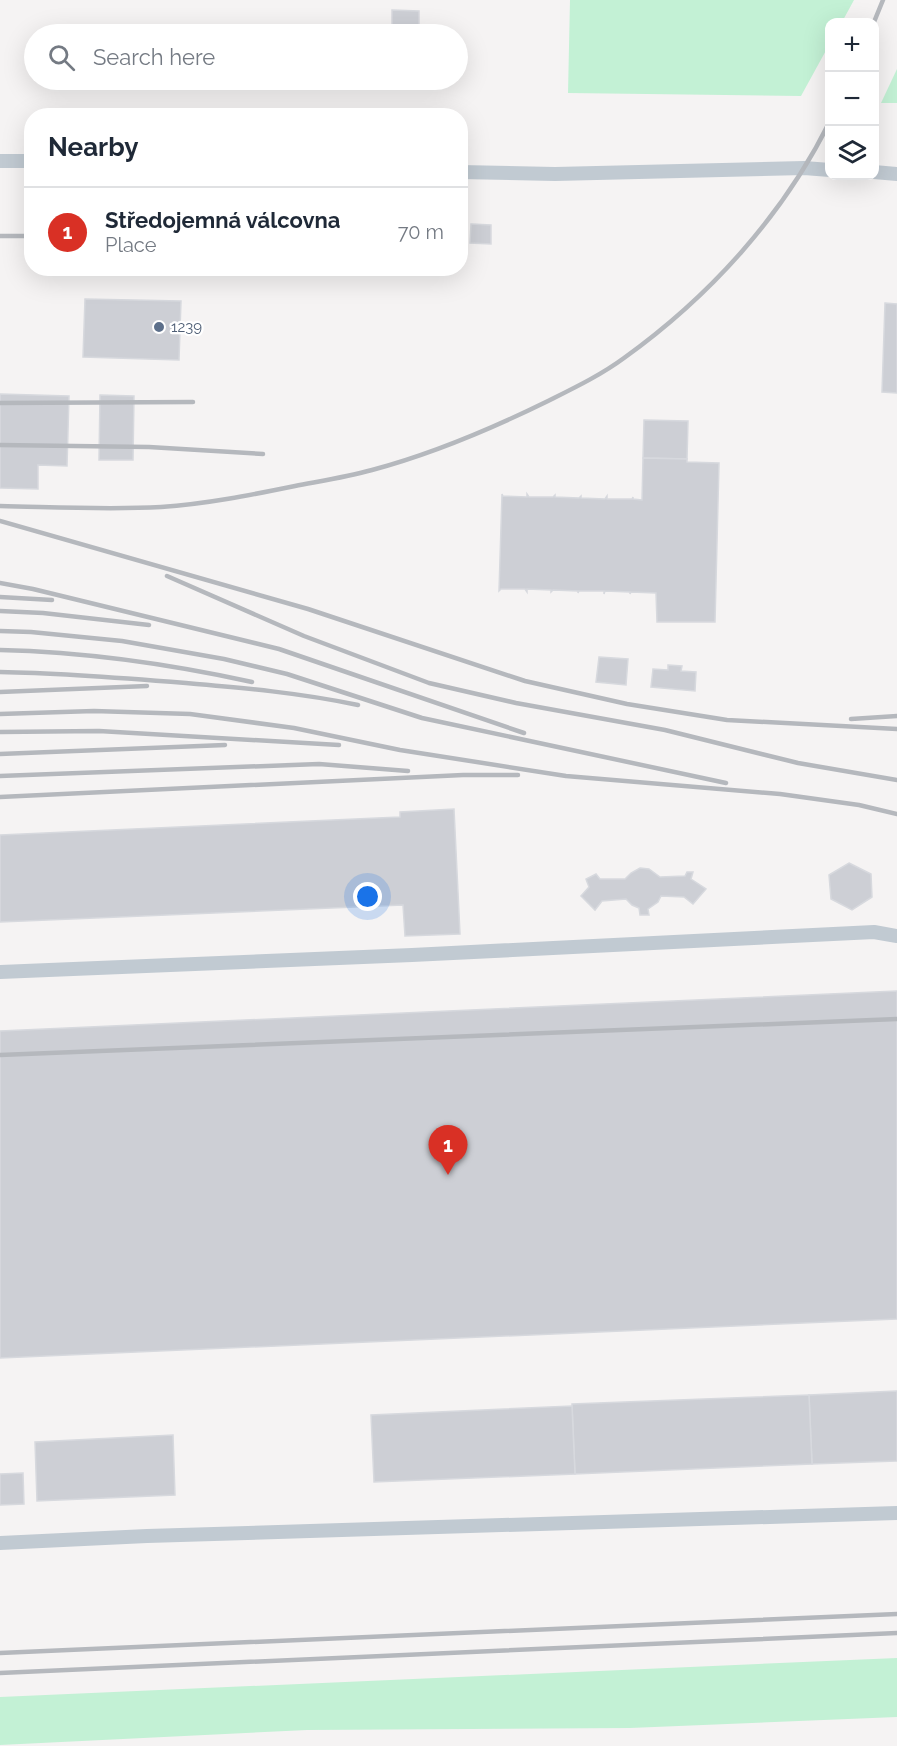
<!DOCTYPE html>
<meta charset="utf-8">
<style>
:root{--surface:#fff;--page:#f6f6f7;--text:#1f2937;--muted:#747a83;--line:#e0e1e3;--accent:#d93025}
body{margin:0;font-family:Raleway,sans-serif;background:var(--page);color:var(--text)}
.controls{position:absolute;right:18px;top:18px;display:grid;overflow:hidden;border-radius:12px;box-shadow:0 6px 24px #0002}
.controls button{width:54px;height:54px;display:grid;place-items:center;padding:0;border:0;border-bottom:2px solid var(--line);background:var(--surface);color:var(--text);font:30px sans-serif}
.you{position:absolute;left:368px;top:897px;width:21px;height:21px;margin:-15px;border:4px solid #fff;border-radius:50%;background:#1a73e8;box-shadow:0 0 0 9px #1a73e833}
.badge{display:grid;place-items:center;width:39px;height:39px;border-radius:50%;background:var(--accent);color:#fff;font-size:20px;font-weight:700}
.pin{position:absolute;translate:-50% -50px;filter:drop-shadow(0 2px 3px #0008)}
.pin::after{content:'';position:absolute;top:32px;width:21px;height:18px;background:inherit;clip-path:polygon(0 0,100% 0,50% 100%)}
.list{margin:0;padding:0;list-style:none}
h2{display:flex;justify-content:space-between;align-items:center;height:78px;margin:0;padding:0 24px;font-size:26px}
h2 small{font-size:20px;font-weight:400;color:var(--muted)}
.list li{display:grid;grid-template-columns:39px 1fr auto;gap:18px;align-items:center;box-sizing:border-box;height:90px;padding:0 24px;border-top:2px solid var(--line)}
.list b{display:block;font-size:22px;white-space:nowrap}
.list p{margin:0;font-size:20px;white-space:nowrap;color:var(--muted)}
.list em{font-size:20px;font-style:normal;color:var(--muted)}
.icon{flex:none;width:33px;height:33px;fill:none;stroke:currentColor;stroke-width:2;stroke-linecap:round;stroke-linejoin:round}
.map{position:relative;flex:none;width:897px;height:1746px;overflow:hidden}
.search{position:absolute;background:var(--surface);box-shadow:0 6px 24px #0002;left:24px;top:24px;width:444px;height:66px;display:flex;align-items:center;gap:15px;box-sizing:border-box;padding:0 21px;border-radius:33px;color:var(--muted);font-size:22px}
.panel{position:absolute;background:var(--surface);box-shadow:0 6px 24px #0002;left:24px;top:108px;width:444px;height:168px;border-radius:24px}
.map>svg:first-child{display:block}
</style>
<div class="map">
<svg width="897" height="1746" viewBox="0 0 897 1746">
<rect width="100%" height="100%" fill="#f5f3f3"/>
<g fill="#c3f1d5">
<path d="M570,0h284l-12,22h-12l-1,23 -28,51 -233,-3z"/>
<path d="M897,69v34h-16z"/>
<path d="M897,1658v59l-267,11 -323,2 -307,15v-48z"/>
</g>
<g fill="#cdcfd5" stroke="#d7d9de" stroke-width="1.5">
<path d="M392,10l27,1v23h-27z"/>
<path d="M471,224l20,1v19l-21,-1z"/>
<path d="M85,299l96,2 -2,59 -96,-3z"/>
<path d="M885,303l12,1v89l-15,-1z"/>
<path d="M0,394l69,2 -2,70 -29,-1v24l-38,-1z"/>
<path d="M100,395l34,1 -1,64h-34z"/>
<path d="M644,420l44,1 -1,38 -44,-1z"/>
<path d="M643,458l44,1v3l32,1 -4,159h-58l-1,-29 -25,-1 -1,2v-2l-25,-1 -1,3v-3h-25l-1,2v-2l-25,-1 -2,2v-2l-24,-1v3l-2,-3h-24l-2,2 3,-97 1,2 24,1v-3l2,3h24l2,-2v2l24,1 2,-2v2l24,1 2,-3v3h25l1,-2v2l9,1z"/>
<path d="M599,657l29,2 -2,26 -30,-3z"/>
<path d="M668,665l14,1 -1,5 15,1 -1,19 -44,-4 2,-18 15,1z"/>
<path d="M454,809l6,125 -55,2 -2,-31 -403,17v-87l400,-18v-5z"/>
<path d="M849,863l22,11 1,23 -20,13 -21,-11 -2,-24z"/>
<path d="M640,868l9,1 11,8 25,-1 2,-4h6l-2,7 15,10 -13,15 -9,-7 -23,-1 -3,6 -10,7 1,6h-9l-1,-7 -7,-3 -6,-6 -24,2 -7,9 -14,-14 8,-9 -3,-8 10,-5 4,5h25l6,-6z"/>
<path d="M897,991v328l-897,39v-327z"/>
<path d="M897,1391v70l-85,3 -3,-69z"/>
<path d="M809,1395l3,69 -237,10 -3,-70z"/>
<path d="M572,1406l3,68 -201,8 -3,-67z"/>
<path d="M173,1435l2,60 -138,6 -2,-59z"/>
<path d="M23,1473l1,31 -24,1v-31z"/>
</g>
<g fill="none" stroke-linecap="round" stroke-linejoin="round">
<g stroke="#c1cad2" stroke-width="14">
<path d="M0,161h32"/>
<path d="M460,172l95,2 249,-6 26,2"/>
<path d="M874,172l23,2"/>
<path d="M0,972l412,-17 462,-23 23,4"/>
<path d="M0,1543l147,-7 750,-23"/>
</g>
<g stroke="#b5b8bd" stroke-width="4.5">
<path d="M874,22l9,-22"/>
<path d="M0,236h32"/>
<path d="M460,245h1"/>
<path d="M0,403l193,-1"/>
<path d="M0,445l149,2 114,7"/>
<path d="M0,506c53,1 107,4 161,1 45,-3 90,-12 134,-21 26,-5 52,-9 77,-16 60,-16 119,-41 176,-69 26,-13 53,-26 76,-43 85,-61 159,-142 206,-237"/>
<path d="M0,521l308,88 217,72 102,23 100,16 170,9"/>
<path d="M167,576l137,60 125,47 87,20 149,27 133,33 99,17"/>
<path d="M0,583l33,6 246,60 245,84"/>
<path d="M0,597l52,3"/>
<path d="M0,611l43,2 106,12"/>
<path d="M0,631l31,1 91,9 102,18 63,15 135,44 304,65"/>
<path d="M0,650c85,2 170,14 252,32"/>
<path d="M0,672c62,1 124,6 186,11 58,5 115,10 172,22"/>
<path d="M0,692l147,-6"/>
<path d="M0,714l94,-3 96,3 104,14 106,22 166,26 214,18 79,11 38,9"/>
<path d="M851,719l46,-3"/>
<path d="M0,732l99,-1 240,14"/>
<path d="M0,754l225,-9"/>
<path d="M0,776l319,-12 89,7"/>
<path d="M0,797l463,-22h55"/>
<path d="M0,1055l897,-36"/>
<path d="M0,1653l897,-39"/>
<path d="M0,1673l897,-40"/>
</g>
</g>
<circle fill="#5c6f8a" stroke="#fff" stroke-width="2" cx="159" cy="327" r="6"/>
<g text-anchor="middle" stroke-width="4.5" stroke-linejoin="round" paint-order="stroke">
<g font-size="15" fill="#4e5e75" stroke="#fff" text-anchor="start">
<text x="171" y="332">1239</text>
</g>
</g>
</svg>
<div class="controls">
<button>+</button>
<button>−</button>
<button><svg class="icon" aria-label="layers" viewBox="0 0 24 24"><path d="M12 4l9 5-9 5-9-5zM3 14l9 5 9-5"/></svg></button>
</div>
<div class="you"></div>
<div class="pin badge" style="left:448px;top:1175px">1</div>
<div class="search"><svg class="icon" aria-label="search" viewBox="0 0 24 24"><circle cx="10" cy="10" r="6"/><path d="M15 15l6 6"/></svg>Search here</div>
<section class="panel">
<h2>Nearby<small></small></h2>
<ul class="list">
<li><span class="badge">1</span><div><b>Středojemná válcovna</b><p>Place</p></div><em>70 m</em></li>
</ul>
</section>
</div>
